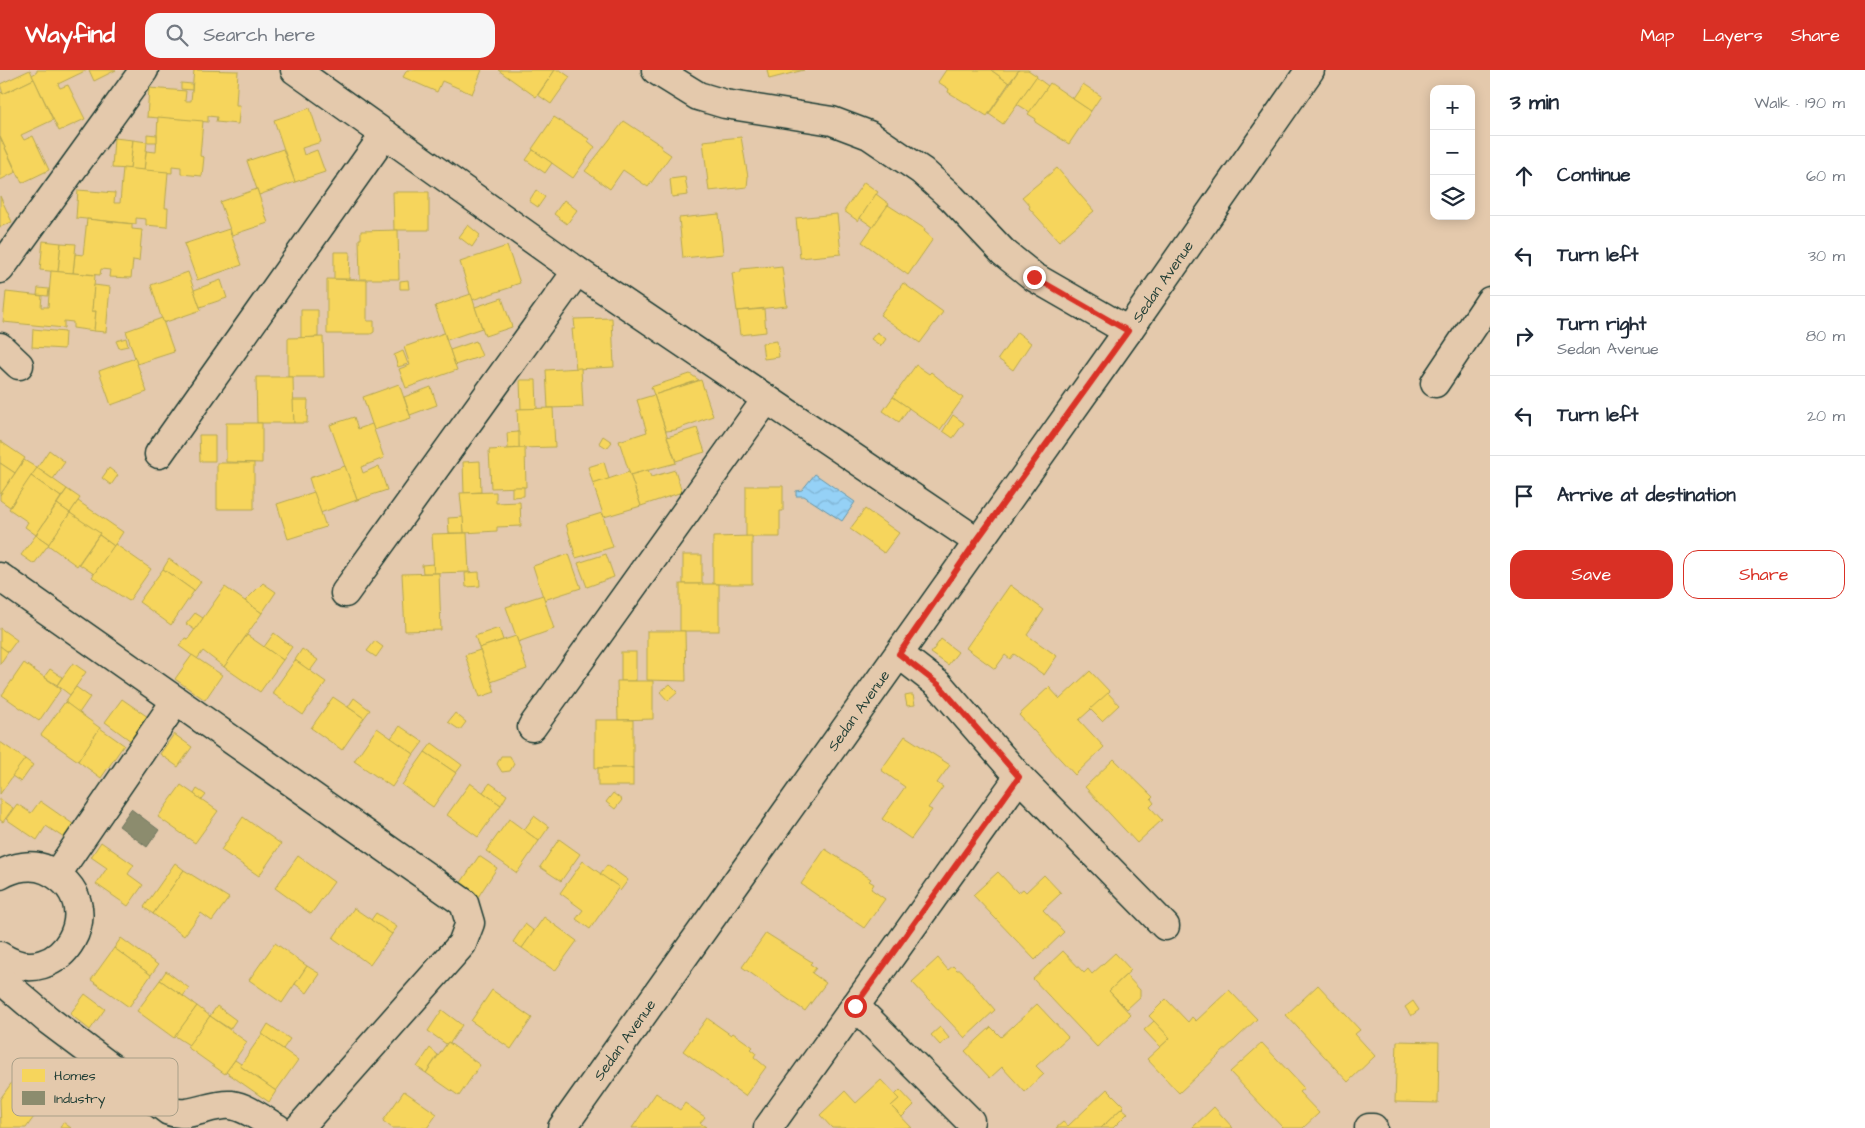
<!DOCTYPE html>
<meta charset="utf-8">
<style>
:root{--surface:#fff;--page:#f6f6f7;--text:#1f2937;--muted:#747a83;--line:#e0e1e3;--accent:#d93025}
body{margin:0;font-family:"Architects Daughter",sans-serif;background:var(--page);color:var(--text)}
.controls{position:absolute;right:15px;top:15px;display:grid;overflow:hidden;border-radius:10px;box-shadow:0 2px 12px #0003}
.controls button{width:45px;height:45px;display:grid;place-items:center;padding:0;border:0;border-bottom:1px solid var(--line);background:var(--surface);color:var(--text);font:25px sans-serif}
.stop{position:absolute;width:15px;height:15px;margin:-11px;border:4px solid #d93025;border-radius:50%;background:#fff}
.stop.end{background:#d93025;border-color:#fff;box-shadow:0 1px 5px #0008}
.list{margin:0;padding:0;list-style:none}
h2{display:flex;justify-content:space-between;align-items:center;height:65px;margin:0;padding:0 20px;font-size:21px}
h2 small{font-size:16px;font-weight:400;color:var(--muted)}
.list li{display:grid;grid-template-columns:32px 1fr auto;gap:15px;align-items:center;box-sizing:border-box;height:80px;padding:0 20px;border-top:1px solid var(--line)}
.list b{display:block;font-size:19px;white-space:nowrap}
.list p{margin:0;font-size:16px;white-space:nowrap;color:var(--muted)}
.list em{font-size:16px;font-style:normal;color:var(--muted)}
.actions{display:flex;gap:10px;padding:15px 20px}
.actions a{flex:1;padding:11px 0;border:1px solid var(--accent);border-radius:15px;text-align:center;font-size:18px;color:var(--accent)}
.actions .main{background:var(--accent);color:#fff}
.icon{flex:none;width:28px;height:28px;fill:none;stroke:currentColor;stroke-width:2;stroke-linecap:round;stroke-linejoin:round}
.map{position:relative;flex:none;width:1490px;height:1058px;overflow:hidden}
header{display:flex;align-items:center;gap:30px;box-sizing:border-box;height:70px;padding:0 25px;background:var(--accent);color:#fff}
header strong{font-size:24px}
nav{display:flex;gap:28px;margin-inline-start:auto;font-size:18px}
.search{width:350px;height:45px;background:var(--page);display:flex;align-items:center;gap:12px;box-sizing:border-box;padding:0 18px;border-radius:15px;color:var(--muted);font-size:19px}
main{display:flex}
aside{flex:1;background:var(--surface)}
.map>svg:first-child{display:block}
</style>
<header>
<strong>Wayfind</strong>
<div class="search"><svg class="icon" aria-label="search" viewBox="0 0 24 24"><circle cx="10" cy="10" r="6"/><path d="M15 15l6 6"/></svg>Search here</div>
<nav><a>Map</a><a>Layers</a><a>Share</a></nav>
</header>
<main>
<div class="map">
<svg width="1490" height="1058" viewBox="0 0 1490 1058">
<defs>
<pattern id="water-waves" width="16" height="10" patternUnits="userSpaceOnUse" patternTransform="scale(1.25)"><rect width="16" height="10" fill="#95d1f6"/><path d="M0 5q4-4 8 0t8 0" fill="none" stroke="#80b4d4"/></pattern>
</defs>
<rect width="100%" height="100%" fill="#e4c9ac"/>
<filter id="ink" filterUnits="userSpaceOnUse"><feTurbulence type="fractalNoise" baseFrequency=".02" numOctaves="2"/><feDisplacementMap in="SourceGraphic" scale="10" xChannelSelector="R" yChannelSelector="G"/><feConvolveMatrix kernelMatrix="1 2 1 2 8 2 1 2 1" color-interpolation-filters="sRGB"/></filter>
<g filter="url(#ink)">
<path fill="url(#water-waves)" stroke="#6696a8" d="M815,404l40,28 -13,19 -38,-25h-8v-5l6,-1z"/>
<g fill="#f6d55c" stroke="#b6a750">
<path d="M30,0l4,9 -31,15 -3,-10z"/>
<path d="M37,0h50l-29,14 2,4 8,-3 17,34 -26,12 -27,-56 5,-3z"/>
<path d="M89,0h27l-22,11z"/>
<path d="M194,0l44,1 -2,34h4l-2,19 -22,-2 1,-5 -9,-1v6l-61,-5 2,-29 37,3 -1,10h6z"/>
<path d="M407,0h75l-10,24 -30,-13 -5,11 -34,-15z"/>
<path d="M498,0h57l-19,27z"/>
<path d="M555,0h5l10,7 -19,27 -13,-9z"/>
<path d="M767,0h37l-35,9z"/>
<path d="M946,0h45l18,13 -22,33 -39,-24 1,-3 -11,-7z"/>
<path d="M991,0h28l-10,13z"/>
<path d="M1019,0h9l9,6 -34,48 -14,-10z"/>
<path d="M1036,7l12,9 -18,26 -13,-8z"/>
<path d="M34,9l19,41 -32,15 3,5 9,-4 16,34 -27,13 -22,-46v-46l3,3z"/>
<path d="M181,13l11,1v6l-11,-1z"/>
<path d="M1050,13l41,28 -22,33 -34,-22 1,-3 -8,-5z"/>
<path d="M1083,14l18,12 -10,15 -18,-12z"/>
<path d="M310,38l11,34 -19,6 2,7 13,-5 8,22 -30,10 -21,-62z"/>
<path d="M158,47l45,4 -3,35 4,1 -2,19 -21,-2v-7l-9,-1v7l-28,-2 2,-20 10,1z"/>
<path d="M554,47l35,22 -1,2 7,6 -22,31 -41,-29z"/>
<path d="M624,51l38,25 -1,2 10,7 -23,32 -25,-17 -13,19 -25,-18z"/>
<path d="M147,64l10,1v7h-10z"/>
<path d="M0,67l16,35 -16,8z"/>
<path d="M741,67l7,40 -1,10 -38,4 -6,-50z"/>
<path d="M114,68l19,2 -3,29 -18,-1z"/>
<path d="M133,70l14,2 -3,29 -14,-2z"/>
<path d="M283,79l12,33 -36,13 -12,-34z"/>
<path d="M533,80l19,13 -7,10 -19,-13z"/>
<path d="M123,98l45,4 -3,36h3l-1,19 -21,-2v-6l-10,-1v6l-60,-6 2,-28 37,3 -1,10h6z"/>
<path d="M1057,98l37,43 -35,30 -30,-33 1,-2 -8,-9z"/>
<path d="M685,107l3,18 -16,2 -2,-18z"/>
<path d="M864,112l14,10 -20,29 -14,-10z"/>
<path d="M257,119l11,34 -36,12 -12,-33z"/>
<path d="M536,120l9,7 -7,10 -9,-6z"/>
<path d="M393,122h36v38h-35z"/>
<path d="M876,124l13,10 -16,23 -13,-9z"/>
<path d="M0,126l12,26 -12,5z"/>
<path d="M564,130l13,10 -10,14 -13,-10z"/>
<path d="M888,135l37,24 -1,2 9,8 -25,36 -46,-33z"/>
<path d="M719,144l4,40 -40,4 -4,-40z"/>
<path d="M837,144l4,40 -41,4 -4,-40z"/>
<path d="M87,149l45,5v5l10,1 -3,31 -6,-1 -2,18 -22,-1 1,-7 -9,-1 -1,6 -27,-2 2,-19 8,1z"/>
<path d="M468,155l12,10 -8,12 -13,-10z"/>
<path d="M229,159l13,36 -45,15 -13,-36z"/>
<path d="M398,160l1,49h-39l-1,-40h2v-8z"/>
<path d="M43,171l18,2 -3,29 -18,-2z"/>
<path d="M61,173l15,1 -3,29 -15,-1z"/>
<path d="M507,176l13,37 -9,3 1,1 -40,13 -12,-38z"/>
<path d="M334,182h16l-1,27h-15z"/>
<path d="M773,196v2l9,-1 5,39 -50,5 -5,-38 9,-1v-3z"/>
<path d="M51,201l44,4 -3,36h4l-2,20 -21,-3v-6l-9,-1v7l-61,-6 3,-30 36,4 -1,11h7z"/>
<path d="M188,202l13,38 -38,13 -12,-38z"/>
<path d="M327,209l40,1v41h7v11l-3,2h-44z"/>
<path d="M221,210l6,18 -27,9 -6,-17z"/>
<path d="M408,210l1,9h-9v-8z"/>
<path d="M903,213l40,29 -23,31 -40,-28z"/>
<path d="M94,215l16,2 -4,45 -12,-1 2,-20h-4z"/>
<path d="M38,218l11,1 -1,7 -11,-1z"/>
<path d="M471,224l11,34 -35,12 -12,-34z"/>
<path d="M502,228l10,29 -27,9 -10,-29z"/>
<path d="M764,239l2,23 -26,3 -3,-24z"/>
<path d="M301,240h17v27l-17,1z"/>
<path d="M162,248l12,34 -37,12 -11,-33z"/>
<path d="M612,248l2,49 -38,2 -4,-40h3l-1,-10z"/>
<path d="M33,259l32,3 -1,17 -32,-2z"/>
<path d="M877,262l9,7 -5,7 -10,-7z"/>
<path d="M1017,262l14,11 -18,27 -15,-11z"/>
<path d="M444,263l13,37 -51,18 -7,-19 11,-4 -6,-18z"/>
<path d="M323,267l1,40h-36v-39z"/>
<path d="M126,268l2,8 -9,2 -3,-7z"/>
<path d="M476,271l6,15 -27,9 -5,-15z"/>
<path d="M777,271l2,16 -15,2 -2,-16z"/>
<path d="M403,281l5,13 -10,3 -4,-12z"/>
<path d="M135,288l12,34 -36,13 -12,-34z"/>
<path d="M916,295l13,9 2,-2 32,26 -23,32 -47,-33z"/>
<path d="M581,298l2,39 -35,1 -2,-38z"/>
<path d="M690,304l9,6 -45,15 -3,-8z"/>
<path d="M256,307h37l1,46h-37z"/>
<path d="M520,310h16l1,29h-16z"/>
<path d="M701,310l12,36 -38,14 -9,1 -12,-36z"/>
<path d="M399,314l12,34 -37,12 -11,-33z"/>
<path d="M431,317l6,18 -27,10 -6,-18z"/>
<path d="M654,325l22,68 -46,12 -11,-34 28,-9 -10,-32z"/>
<path d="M893,327l16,11 -10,14 -16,-11z"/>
<path d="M293,330h15l-1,23h-13z"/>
<path d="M553,338l2,39 -36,1 -2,-39z"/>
<path d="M953,345l11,8 -11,15 -10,-7z"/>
<path d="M354,347l4,12 14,-5 12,34 -23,9 2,6 16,-7 8,24 -30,10 -27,-75z"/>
<path d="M226,353h36v40l-36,-1z"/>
<path d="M697,358l8,24 -29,9 -9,-24z"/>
<path d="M519,362v16l-11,1 -1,-16z"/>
<path d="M199,365h16v26h-15z"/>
<path d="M603,366l9,6 -5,6 -8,-5z"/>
<path d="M0,371l25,17 -10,15 -15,-10z"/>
<path d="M525,378l1,39 -35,1 -2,-38z"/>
<path d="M49,380l16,12 -12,17 -16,-11z"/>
<path d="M24,390l13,8 -27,39 -10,-7v-5z"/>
<path d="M480,391l1,31 -17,1 -1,-31z"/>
<path d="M604,392l5,17 -16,5 -5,-17z"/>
<path d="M0,393l15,10 -15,22z"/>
<rect x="217" y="393" width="37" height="46"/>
<path d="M345,396l12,34 -37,13 -11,-35z"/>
<path d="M37,398l30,21 -6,8 -30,-21z"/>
<path d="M109,398l9,7 -7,10 -9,-7z"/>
<path d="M648,400l3,7 24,-7 7,22 -41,14 -11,-31z"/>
<path d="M629,402l12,34 -37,11 -11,-33z"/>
<path d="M31,406l30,21 -25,38 -11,-8 3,-5 -19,-13z"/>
<path d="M746,416h37v25h-3v26h-34z"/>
<path d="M512,417h12v9l-12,1z"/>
<path d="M67,419l13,9 -10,15 -13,-9z"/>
<path d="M314,422l12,35 -38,12 -11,-35z"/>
<path d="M496,422v11l24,-1 1,24 -24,1v4l-33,2 -4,-40z"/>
<path d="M78,431l45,31 -9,14 -44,-33z"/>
<path d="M57,434l13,9 -21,31 -13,-9z"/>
<path d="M865,439l34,24 -15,20 -34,-24z"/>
<path d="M70,443l30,20 -23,33 -29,-21z"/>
<path d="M602,443l11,34 -37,11 -10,-34z"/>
<path d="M463,447l1,16h-15l-1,-15z"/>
<path d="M467,463l2,39 -35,1 -2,-39z"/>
<path d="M36,465l13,9 -15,20 -13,-9z"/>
<path d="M99,465l15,11 -20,28 -15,-10z"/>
<path d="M752,466v48h-39v-47z"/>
<path d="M115,474l36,25 -22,32 -37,-24z"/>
<path d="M569,484l12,34 -37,12 -11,-34z"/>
<path d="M606,484l8,23 -27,10 -9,-24z"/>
<rect x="683" y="485" width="19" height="29"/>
<path d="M169,489l32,23 -7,9 -31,-22z"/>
<path d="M433,494l1,9h-11l-1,-8z"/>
<path d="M163,499l31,22 -23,34 -32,-23z"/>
<path d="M479,502l1,14 -14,1 -1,-14z"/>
<path d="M439,503l2,57 -36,1 -3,-57z"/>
<path d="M263,513l13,9 -14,21 -17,-12z"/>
<rect x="680" y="514" width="39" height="47"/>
<path d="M1010,515l34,25 -17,25 30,21 -13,19 -30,-21 -4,5 -5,-4 -10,14 -29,-21z"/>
<path d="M225,517l37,26 -38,54 -21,-16 -6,8 -18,-13 6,-8 3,1z"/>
<path d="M543,525l11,34 -36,13 -12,-35z"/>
<path d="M195,543l8,5 -8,12 -9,-6z"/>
<path d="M0,558l17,12 -9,12 -8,-6z"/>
<path d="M499,558l4,12 -24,8 -4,-12z"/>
<path d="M647,561h38l1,50 -39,-1z"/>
<path d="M274,563l18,14 -9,13 -19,-13z"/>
<path d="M247,565l36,25 -23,32 -36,-25z"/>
<path d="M516,566l11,33 -36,13 -12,-34z"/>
<path d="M941,569l17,13 -10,13 -17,-12z"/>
<path d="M375,571l8,6 -7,10 -9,-6z"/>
<path d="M0,576l8,6 -8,12z"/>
<path d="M302,579l16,11 -8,11 -15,-11z"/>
<path d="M480,580l15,42 -15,5 -15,-42z"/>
<rect x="621" y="582" width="15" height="29"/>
<path d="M192,585l30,20 -17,25 -30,-21z"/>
<path d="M295,590l31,22 -23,33 -31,-22z"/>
<path d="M24,593l37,26 -22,32 -37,-26z"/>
<path d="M73,593l13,9 -16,23 -13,-10z"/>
<path d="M50,599l12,8 -5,8 -13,-8z"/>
<path d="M1090,601l20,21 -31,28 25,27 -29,28 -56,-60 30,-28 11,12z"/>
<path d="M617,611h36v38l-35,1z"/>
<path d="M670,614l8,8 -10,9 -8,-9z"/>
<path d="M76,617l14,10 -11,16 -14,-11z"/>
<path d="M1108,623l11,12 -17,16 -12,-12z"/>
<path d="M910,625h3l2,10 -8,1 -2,-10z"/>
<path d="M333,627l31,21 -22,32 -31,-22z"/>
<path d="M354,628l16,12 -6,8 -16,-11z"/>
<path d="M122,629l26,18 -17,24 -26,-19z"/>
<path d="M65,632l35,26 -22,33 -37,-26z"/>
<path d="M455,643l11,9 -6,8 -12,-8z"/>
<rect x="595" y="650" width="38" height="48"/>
<path d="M400,656l23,16 -9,12 -23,-16z"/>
<path d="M100,658l24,17 -23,33 -23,-17z"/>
<path d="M377,658l37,26 -22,33 -38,-26z"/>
<path d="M174,664l18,13 -14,20 -18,-13z"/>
<path d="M905,666l45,29 -13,18 6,4 -15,21 4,2 -21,29 -29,-20 23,-32 -24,-17z"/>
<path d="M0,672l25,17 -25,35z"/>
<path d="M432,673l30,22 -6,8 -31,-21z"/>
<path d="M425,682l31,21 -23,34 -31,-22z"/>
<path d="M501,686h9l4,8 -4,7 -8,1 -5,-8z"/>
<path d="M25,689l8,6 -12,17 -9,-6z"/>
<path d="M1114,689l39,38 -2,2 3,4 -4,4 12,13 -25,23 -52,-56z"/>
<rect x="598" y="698" width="35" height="18"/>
<path d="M470,713l31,22 -23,32 -31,-22z"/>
<path d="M490,713l17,12 -6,10 -18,-13z"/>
<path d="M181,715l37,26 -23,32 -37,-26z"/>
<path d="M197,719l9,6 -4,5 -8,-6z"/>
<path d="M613,723l9,7 -7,9 -9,-7z"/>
<path d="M0,729l13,9 -10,14 -3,-2z"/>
<path d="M40,731l33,23 -9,14 -18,-12 -9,14 -31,-21 11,-15 14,9z"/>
<path d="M534,746l15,11 -10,14 -15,-11z"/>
<path d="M243,747l38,27 -22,32 -38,-26z"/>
<path d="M509,749l30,22 -22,32 -31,-22z"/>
<path d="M559,769l21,15 -19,27 -21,-14z"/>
<path d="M101,772l33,23 -6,9 15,11 -15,21 -32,-22 11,-16 -16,-11z"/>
<path d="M825,779l46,30 -2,2 5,3 -3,5 14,10 -21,29 -63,-44z"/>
<path d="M298,786l36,26 -23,32 -36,-26z"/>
<path d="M479,786l18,12 -19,29 -18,-13z"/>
<path d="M583,791l36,26 -29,42 -14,-10 7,-9 -23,-17z"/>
<path d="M175,793l9,7 -31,44 -9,-7z"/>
<path d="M607,795l21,15 -8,11 -2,-2 1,-2 -19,-13z"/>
<path d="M184,800l45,28 -17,23 -11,-8 -17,23 -31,-22z"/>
<path d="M998,802l20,21 5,-4 3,3 18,-17 17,18 -18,17 21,22 -29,28 -62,-65z"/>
<path d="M354,838l38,26 -22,31 -37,-27z"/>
<path d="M376,843l21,14 -5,7 -21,-14z"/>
<path d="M544,847l33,24 -22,30 -33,-23z"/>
<path d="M525,854l9,7 -12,17 -9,-6z"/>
<path d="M766,863l46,29 -2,2 6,4 -4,5 14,10 -21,28 -63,-44z"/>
<path d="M121,868l37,27 -7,10 -37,-27z"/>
<path d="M275,873l32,23 -25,37 -33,-23z"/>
<path d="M114,878l37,27 -22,32 -38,-27z"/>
<path d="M1063,881l21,22 4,-4 4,5 23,-21 16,17 -22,21 22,24 -34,32 -64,-68z"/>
<path d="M938,888l10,12 5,-4 4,4h4l34,40 -30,28 -53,-56z"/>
<path d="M307,896l13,8 -13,19 -12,-9z"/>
<path d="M166,901l23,17 -6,8 -23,-16z"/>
<path d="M1126,905l14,15v7l-13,12 -18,-18z"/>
<path d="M160,910l37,26 -23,32 -37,-27z"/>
<path d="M1318,915l42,45 -5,4 20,22 -27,26 -62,-67z"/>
<path d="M492,920l40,28 -21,31 -40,-28z"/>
<path d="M1229,920l28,29 -78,74 -32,-34 23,-21 -21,-22 17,-17 22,23 4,-5 4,4z"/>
<path d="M85,924l20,15 -15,21 -20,-16z"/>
<path d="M1413,931l6,9 -8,6 -6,-9z"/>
<path d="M1037,934l31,33 -32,29 8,8 -19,18 -23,-25 -12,11 -25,-27 26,-24 10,10z"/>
<path d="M197,936l13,10 -21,29 -14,-9z"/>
<path d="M217,936l19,14 -6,9 -20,-13z"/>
<path d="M442,940l20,15 -12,18 -2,-1 -2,2 -18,-13z"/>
<path d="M210,946l37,26 -22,32 -38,-27z"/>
<path d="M707,948l24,17 2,-2 20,14 -2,2 5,4 -2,4 12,10 -21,29 -62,-45z"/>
<path d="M1154,951l16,17 -10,9 -16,-17z"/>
<path d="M268,954l22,15 -7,10 -21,-15z"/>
<path d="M940,957l9,11 -9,7 -9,-10z"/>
<path d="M262,964l36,26 -22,31 -36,-25z"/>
<path d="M1397,971l42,1 -1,61 -43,-1z"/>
<path d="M448,972l32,23 -21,31 -33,-23z"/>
<path d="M1262,973l42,45 -5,4 20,21 -16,15h-20l-53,-56z"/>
<path d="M430,978l8,7 -12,18 -9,-6z"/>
<path d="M235,990l6,4 -1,2 36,25 -7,11 -43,-30z"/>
<path d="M23,997l19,14 -13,18 12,8 -15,21h-25l-1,-29z"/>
<path d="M881,1010l18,19 -8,7 21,22h-80l-12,-13 25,-24 11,12z"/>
<path d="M1107,1019l17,17 -23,22h-45l7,-6 5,4z"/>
<path d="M900,1020l14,15 -12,12 -11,-11 8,-7 -4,-4z"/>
<path d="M404,1021l33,23 -10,14h-35l-9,-7z"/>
<path d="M656,1023l24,17 5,-7 20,14 -5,6 6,4 -74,1z"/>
<path d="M1214,1037l19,21h-41z"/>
<path d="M1122,1038l6,5 -15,15h-12z"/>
<path d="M63,1052l8,6h-11z"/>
</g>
<path fill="#8c8c6e" stroke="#6b745d" d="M131,739l28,21 -12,17 -28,-21z"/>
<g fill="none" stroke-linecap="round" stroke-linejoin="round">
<g stroke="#1f3d34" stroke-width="31">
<g id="minor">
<path d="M295,0l282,201 400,270"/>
<path d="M656,0l42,26 27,8 107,17 37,14 53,36 30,27 51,54 31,25 94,54"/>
<path d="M0,199l144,-199"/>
<path d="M0,277l19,18"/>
<path d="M1435,313l55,-82"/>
<path d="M159,384l226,-320"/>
<path d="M0,507l464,326 6,20 -8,21 -163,184"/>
<path d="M345,523l232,-322"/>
<path d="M899,584l40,31 80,92 146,149"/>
<path d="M532,657l234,-327"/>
<path d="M57,804l118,-172"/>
<path d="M0,805c14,-8 32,-12 47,-5 68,31 13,127 -47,86"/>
<path d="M0,909l48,41 121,91c21,8 41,-8 62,-6 16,2 32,15 46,23"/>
<path d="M855,936l115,115"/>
<path id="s1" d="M562,1058l566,-797 182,-261"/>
<path d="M768,1058l251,-351"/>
<path d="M1369,1058h4"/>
</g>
</g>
<use href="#minor" stroke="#e4c9ac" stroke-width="28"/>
</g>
</g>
<g fill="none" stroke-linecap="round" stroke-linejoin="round" filter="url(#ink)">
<path stroke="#d93025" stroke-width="6" d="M855,936l164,-229 -80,-92 -40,-31 78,-114 151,-209 -94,-54"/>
</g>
<g text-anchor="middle" stroke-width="5" stroke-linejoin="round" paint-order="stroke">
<g font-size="15" fill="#1f3d34" stroke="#e4c9ac">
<text dy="5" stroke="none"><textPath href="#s1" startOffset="1038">Sedan Avenue</textPath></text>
<text dy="5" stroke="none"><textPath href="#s1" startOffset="512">Sedan Avenue</textPath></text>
<text dy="5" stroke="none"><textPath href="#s1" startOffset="108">Sedan Avenue</textPath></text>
</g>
</g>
<rect x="12" y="988" width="166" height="58" rx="8" fill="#e4c9ac" stroke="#a99f88" stroke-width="1"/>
<rect x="22" y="999" width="23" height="13" fill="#f6d55c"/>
<rect x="22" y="1021" width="23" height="14" fill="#8c8c6e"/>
<g font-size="14" fill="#1f3d34">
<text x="54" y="1010">Homes</text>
<text x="54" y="1033">Industry</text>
</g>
</svg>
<div class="controls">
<button>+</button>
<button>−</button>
<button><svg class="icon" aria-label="layers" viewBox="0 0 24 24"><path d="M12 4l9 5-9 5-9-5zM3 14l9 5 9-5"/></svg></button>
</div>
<div class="stop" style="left:855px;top:936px"></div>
<div class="stop end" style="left:1034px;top:207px"></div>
</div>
<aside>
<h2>3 min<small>Walk · 190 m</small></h2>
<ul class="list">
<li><svg class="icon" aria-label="ahead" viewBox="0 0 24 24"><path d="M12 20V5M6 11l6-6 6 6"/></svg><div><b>Continue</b></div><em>60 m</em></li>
<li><svg class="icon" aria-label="left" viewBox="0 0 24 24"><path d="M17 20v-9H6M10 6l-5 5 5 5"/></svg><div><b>Turn left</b></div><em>30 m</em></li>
<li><svg class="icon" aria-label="right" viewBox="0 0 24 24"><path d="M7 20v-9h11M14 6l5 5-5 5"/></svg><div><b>Turn right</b><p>Sedan Avenue</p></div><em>80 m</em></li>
<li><svg class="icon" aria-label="left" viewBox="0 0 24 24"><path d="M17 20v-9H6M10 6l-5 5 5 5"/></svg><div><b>Turn left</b></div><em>20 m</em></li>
<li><svg class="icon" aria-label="arrive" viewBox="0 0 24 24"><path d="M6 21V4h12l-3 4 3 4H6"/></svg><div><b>Arrive at destination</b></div></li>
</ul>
<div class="actions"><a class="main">Save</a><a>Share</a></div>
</aside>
</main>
